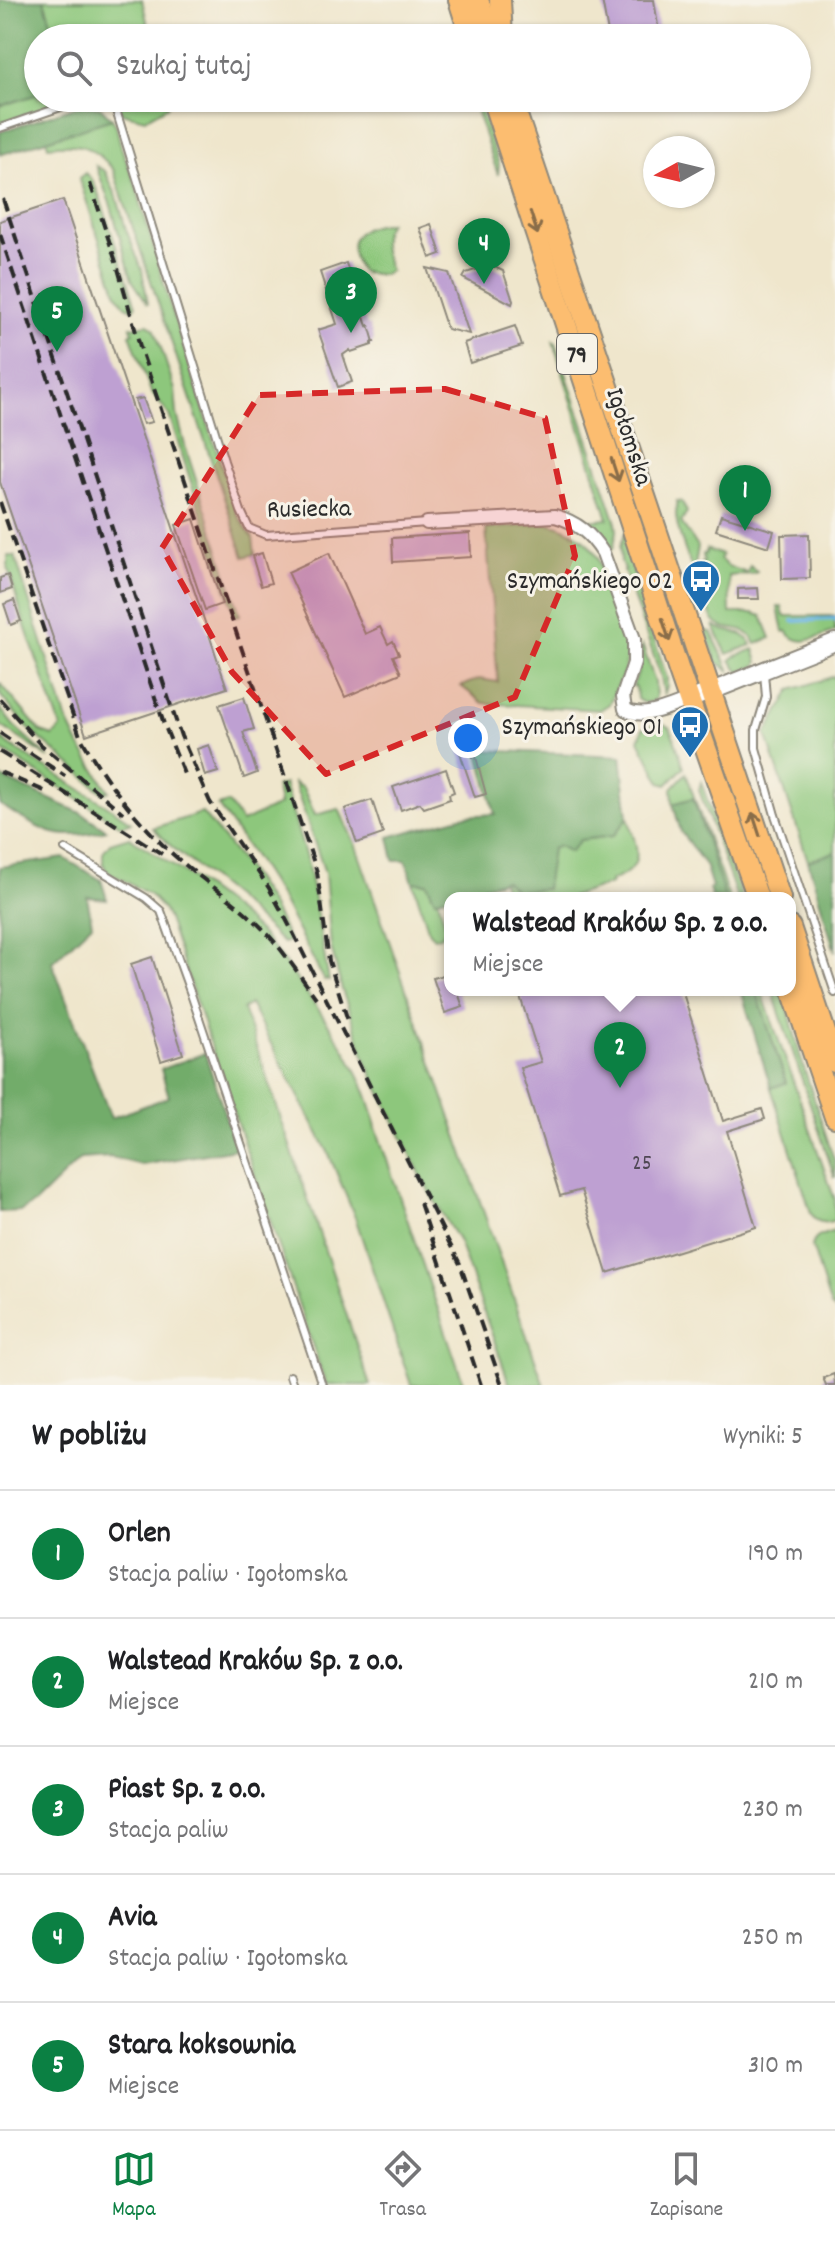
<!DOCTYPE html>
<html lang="pl">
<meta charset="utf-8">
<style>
:root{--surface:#fff;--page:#f2f2f2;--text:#202124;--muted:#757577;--line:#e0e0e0;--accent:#0b8043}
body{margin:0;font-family:Dekko,sans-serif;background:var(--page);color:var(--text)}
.compass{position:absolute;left:643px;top:136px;width:72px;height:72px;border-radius:50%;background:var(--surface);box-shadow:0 2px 6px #0004;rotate:262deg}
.you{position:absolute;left:468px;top:738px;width:28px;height:28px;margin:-20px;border:6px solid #fff;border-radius:50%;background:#1a73e8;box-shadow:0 0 0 12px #1a73e833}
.badge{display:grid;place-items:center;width:52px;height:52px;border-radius:50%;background:var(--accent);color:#fff;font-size:26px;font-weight:700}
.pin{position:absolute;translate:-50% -66px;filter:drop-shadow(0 2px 4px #0008)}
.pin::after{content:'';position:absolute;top:42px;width:28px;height:24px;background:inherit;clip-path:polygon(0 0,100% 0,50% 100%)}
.popup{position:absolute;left:444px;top:892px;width:352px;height:104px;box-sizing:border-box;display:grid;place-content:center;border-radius:16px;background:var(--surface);filter:drop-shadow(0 2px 6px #0005);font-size:26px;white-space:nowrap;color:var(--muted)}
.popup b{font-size:30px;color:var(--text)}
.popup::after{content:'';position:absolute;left:50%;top:100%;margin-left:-16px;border:16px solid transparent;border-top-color:var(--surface)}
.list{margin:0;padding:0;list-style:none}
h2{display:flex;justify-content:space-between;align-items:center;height:104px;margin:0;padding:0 32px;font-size:34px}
h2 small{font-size:26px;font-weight:400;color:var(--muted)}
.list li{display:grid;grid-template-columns:52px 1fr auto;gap:24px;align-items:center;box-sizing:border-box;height:128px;padding:0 32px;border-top:2px solid var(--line)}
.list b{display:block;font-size:30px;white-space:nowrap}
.list p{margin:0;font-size:26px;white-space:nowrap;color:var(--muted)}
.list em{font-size:26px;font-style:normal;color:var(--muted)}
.icon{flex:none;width:44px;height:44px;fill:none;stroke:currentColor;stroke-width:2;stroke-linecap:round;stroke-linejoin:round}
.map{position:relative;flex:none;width:835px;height:1385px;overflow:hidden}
.search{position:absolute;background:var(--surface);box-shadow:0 2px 6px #0004;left:24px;right:24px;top:24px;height:88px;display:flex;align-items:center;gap:20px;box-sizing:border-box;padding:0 28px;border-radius:44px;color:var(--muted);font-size:30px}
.sheet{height:744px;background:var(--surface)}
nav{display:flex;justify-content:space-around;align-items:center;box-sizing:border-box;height:112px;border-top:2px solid var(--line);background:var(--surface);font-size:22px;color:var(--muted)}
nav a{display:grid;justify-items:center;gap:4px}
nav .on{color:var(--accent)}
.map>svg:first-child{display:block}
</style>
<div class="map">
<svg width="835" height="1385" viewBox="0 0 835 1385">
<rect width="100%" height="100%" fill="#f7f3e8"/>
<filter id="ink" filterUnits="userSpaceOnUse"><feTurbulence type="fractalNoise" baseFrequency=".0125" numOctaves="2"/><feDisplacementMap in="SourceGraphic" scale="16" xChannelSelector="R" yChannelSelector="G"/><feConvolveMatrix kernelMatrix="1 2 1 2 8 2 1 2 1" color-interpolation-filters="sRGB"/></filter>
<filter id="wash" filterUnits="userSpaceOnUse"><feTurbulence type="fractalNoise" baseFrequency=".006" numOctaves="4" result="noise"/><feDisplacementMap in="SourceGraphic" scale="32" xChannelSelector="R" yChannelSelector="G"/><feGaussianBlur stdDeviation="1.8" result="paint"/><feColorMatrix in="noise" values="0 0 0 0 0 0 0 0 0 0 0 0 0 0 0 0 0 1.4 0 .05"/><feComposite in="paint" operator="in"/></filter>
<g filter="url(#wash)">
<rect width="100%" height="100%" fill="#efe6cc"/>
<g fill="#8dc77b" stroke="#5c7953" stroke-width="2">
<path d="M44,0h98l9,38h-95z"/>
<path d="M38,94v4h40l-78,25v-17z"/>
<path d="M105,98h61l2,8 -23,13 -23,-6 -11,-12z"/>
<path d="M472,98h5l22,66 -1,11z"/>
<path d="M112,119l4,6 5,22 14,36 36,125 66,206 16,24 2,16 -11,3 -131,-388c-21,-24 -34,-27 -65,-23l-2,-7z"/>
<path d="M96,166l9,5 12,26 9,32 16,41 6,34 -16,-24 -21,-74z"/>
<path d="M85,173l7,6 7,16 37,111 -2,3 -9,-3 -8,-12 -38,-116z"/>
<path d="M389,223c-12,15 -4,31 1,48l-8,4 -21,-3c-19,-33 -6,-45 28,-49z"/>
<path d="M148,324l7,6 20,60 2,24 8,32 55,169 -5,1 -66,-201 -18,-23 -21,-58 3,-2 -2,-5z"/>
<path d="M553,341l3,2 60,180 1,8 -4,18 -4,1 -9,-14 -13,-12 1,-3 20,-2z"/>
<path d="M677,501l5,1 5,10 -6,10 17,25 -4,24 6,1 2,-9 2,-1 -1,-8h3v-5l16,6 -2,4 7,7 20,7 3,-7 7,6 -6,2 -22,2 1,37h23l9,3 9,22 -15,6c-11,-23 -31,-9 -42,-23 -5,-7 -6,-17 -9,-24 -9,-18 -29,-64 -29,-84 0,-4 2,-8 1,-12z"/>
<path d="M549,523c22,6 37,14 49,35l30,90 -3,22 -16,34 -9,6 -117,-7 -22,-17 18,-7 19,3 -12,-153z"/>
<path d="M625,533l12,54 30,91v8l-3,10 -3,-19 -40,-115 -1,-15z"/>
<path d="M8,556h7l51,162 13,27 30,46 -6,2 -76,-66 -27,-32 1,-11 40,48 12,4 8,-8 -35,-99 -18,-60z"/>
<path d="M778,607h4l2,9h51v15c-16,5 -37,19 -48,0l-4,1z"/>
<path d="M713,625c13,10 30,3 39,20l-25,9z"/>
<path d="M705,631l6,1 19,39 -13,-9z"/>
<path d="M642,644l13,38 1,16c-6,6 -13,6 -19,1l-1,-12 -3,-1 6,-17z"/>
<path d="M754,649l4,13 -2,4 -17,6 -8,-12 3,-3z"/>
<path d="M835,676v176l-27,9 -42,-127 25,-44z"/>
<path d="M0,708l14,18 35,32 -49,-33z"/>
<path d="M659,723l11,4 14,40 -17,18 -6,-2 -22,-43 4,-12z"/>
<path d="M0,737l11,9 92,57 28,19 -10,4 -121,-77z"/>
<path d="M686,773l24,71v5l2,1 17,48h-4l-32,-99 -20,5 -1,-16z"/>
<path d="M701,782l41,116h-5l-38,-108z"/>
<path d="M294,783l9,5 12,27 24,-6 17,37 188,539h-34l-51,-143 -33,-56 -59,-122 -25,-74 -11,-43 -6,-74z"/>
<path d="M284,784l24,81 21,116 -5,-1 -42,-80 -27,-42 -37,-52 10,-3 14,19 37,-17 -3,-18z"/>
<path d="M202,813c34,40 66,79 87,128l-6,2 -48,-45 -64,-52 -18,-18z"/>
<path d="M628,817c8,31 21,51 -18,64l1,3 -44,14h-59l-6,-17 50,-33 28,-8 33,-4z"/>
<path d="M129,837c45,29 90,57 129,94 17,17 31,38 45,57 31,43 64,88 73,140l88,257h-53l-56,-168 -27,-65 -78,-148 -7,5 24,68 103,308h-44l-158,-466 -5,-10 -13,-14 -43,-24 -4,-7v-12l7,-9z"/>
<path d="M413,882l14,1 8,17 3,-1 8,29 -5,8 -7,1 -5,-5z"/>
<path d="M756,990h5l74,210v20c-10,4 -19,4 -24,-7l-40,-125 15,-6z"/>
<path d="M772,990h11l1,3 17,66 34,104v15z"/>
<path d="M835,1231v79l-4,-3 -19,-61c3,-11 13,-12 23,-15z"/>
</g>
<g fill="#72ac6b" stroke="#4e6c4b" stroke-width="2">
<path d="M0,0h44l12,38h-18v56l-38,12z"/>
<path d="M80,105l20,2 12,12 -112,36v-23z"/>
<path d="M478,750l143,6 7,61 -15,19 -33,4 -10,12 -11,-6 -7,3 -6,40 -30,2 -11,-11 -70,20 -8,-17 -14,-1 -7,-22h-12l-5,-23 75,-21 31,-2z"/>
<path d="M0,777l83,37 24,16c-52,13 -63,1 -107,-25z"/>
<path d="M693,798l32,100h-13l-3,-9 3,-2 -7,-22 -24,-33 -8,-28z"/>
<path d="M835,852v100l-27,-91z"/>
<path d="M64,858l37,22 6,19 -20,-2 5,27 -40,38 59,156 58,-21 -8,-28 44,-16 31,96 -94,16 -32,-8 -30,2 -44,43 -15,9 -21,1v-345z"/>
<path d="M741,990h15l30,93 -15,5z"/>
</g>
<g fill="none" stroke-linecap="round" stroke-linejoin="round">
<path stroke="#70b7e8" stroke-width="4" d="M793,621l42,-2"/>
</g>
<g id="blocks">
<g fill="#bea0d2">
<path d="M602,0h52l6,38h-51z"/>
<path d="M619,98h49v2l-47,8z"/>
<path d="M63,200l164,488 -141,47 -86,-253v-261z"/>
<path d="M431,224l10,30 -11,4 -10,-30z"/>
<path d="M346,263l21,63 2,-1 5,17h-2v3l-21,7 -1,-2 -7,5 9,27 -14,5 -20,-57 19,-6 -17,-52z"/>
<path d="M490,265l13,6 10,30 -1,3 -49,-26 3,-5z"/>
<path d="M427,268l22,5 20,61 -22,-5z"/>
<path d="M515,326l7,20 -52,17 -6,-20z"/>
<path d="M143,398l9,24 -9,2 -8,-24z"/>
<path d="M721,515l53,16 -5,16 -53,-17z"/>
<path d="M194,519l28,85 -17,6 -29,-85z"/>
<path d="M470,533l1,24 -78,5 -1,-24z"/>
<path d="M809,534l1,44 -28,1 -1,-44z"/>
<path d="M262,553l9,30 -10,3 -9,-30z"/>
<path d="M329,553l36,81 15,-7 8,17 5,-3 6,13 -6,2 8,17 -56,24 -57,-125z"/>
<path d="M8,575l4,14 -12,4v-15z"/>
<path d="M758,588l1,11h-21v-10z"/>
<path d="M14,600l7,21 -10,4 -7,-21z"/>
<path d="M244,697l10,32 -11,3 14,41 -13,5 -25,-73z"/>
<path d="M209,745l9,27 -13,4 -8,-27z"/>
<path d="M469,747l4,10h3l10,37 -11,3 -16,-47z"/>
<path d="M446,769l8,23 -5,2 1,5 -26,9 -4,-5 -19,7 -8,-23z"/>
<path d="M372,800l11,34 -26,9 -12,-34z"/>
<path d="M152,957l31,97 -22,7 -30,-97z"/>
<path d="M450,973v17h7l6,17 -18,6 -12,-35z"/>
<path d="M518,990h164l41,131 39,-12 3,10 -38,12 29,96 -149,46 -26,-83 -21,6 -40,-128 21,-6z"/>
<path d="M834,1374l1,11h-9l-3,-7z"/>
</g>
</g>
</g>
<g filter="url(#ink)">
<use href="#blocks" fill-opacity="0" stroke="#8d887c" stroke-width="2"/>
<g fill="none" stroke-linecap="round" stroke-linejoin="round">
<g stroke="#8d887c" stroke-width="10">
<g id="service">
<path d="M93,98l22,9 109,354 17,50 8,17 17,7 161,-12"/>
<path d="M0,128l87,-30"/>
<path d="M764,673l2,24 -10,33v18l19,67 60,178"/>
<path d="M65,849l81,49 15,13 31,86 130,388"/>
<path d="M290,1376l3,9"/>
</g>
</g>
<g stroke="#8d887c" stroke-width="16">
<path id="minor" d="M427,523l128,-7c22,6 36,18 48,37l31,86v24l-11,33 2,13c18,12 46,-3 64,-9"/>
</g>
<g stroke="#8d887c" stroke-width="20">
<path id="tertiary" d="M689,700l146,-58"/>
</g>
<g stroke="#8d887c" stroke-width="24">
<g id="primary">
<path d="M459,0l12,38"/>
<path d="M478,0l13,38"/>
<path d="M500,0l2,38"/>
<path d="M492,98l187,573 79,227"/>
<path d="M511,98l269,800"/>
<path d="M790,927l45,135"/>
<path d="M790,984l45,133"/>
</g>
</g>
<use href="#service" stroke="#fff" stroke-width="6"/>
<use href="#minor" stroke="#fff" stroke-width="12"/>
<use href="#tertiary" stroke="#fff" stroke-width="16"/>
<use href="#primary" stroke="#fcbd6f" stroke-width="20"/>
<g stroke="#2b2b2b" stroke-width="4" stroke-dasharray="12 6" stroke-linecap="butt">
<path d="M90,183l27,82 24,85 176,522 12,89 20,63"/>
<path d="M3,199l178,537 29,66 59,86 18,33 149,296 24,47 42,121"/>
<path d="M0,234l164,490 22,55"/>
<path d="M0,502l80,234c24,42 51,78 85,111 30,29 66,50 95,79 21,21 38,47 56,72"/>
<path d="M0,699l39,44 84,70"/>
<path d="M0,733l65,43"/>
<path d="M0,752l162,102"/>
<path d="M0,772l47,20"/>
<path d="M420,1203l61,182"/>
</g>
</g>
<defs><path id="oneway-shaft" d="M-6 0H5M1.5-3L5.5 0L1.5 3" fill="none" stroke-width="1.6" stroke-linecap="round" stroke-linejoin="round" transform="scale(2)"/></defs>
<g stroke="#896d4a">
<use href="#oneway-shaft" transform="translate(534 223) rotate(72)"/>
<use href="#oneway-shaft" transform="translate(615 470) rotate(72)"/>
<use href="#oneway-shaft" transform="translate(666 630) rotate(72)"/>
<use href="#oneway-shaft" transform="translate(756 824) rotate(-108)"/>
</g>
</g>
<path fill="#d62828" fill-opacity="0.2" stroke="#d62828" stroke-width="6" stroke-dasharray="16 10" stroke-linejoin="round" d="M445,389l100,29 30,138 -60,141 -189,77 -94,-102 -70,-124 97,-153z"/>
<defs>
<g id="bus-pin" transform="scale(2)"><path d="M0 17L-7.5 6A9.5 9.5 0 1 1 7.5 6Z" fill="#1f6fb2" stroke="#f7f3e8"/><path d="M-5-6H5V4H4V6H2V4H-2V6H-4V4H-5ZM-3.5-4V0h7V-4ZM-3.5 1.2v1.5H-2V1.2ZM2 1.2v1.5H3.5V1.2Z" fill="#fff"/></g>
</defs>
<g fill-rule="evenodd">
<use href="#bus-pin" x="701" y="579"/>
<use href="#bus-pin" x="690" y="725"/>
</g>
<g text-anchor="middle" stroke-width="6" stroke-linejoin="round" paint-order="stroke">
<g font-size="22" fill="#504855">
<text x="642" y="1169">25</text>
</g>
<rect fill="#f7f3e8" stroke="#686764" stroke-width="2" x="557" y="334" width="40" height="40" rx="6"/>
<g font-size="24" font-weight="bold" fill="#2b2b2b">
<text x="577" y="362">79</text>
</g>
<g font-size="26" fill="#2b2b2b" stroke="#f7f3e8">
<text transform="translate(631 436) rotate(72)" y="9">Igołomska</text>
<text transform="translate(309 507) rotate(-1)" y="9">Rusiecka</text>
</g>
<g font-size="26" fill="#2b2b2b" stroke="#f7f3e8" text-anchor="end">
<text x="673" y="588">Szymańskiego 02</text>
<text x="662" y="734">Szymańskiego 01</text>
</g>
</g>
</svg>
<svg class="compass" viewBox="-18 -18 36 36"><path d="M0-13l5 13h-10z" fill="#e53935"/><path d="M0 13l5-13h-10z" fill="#757577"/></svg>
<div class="you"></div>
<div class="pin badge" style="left:745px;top:531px">1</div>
<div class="pin badge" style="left:620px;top:1088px">2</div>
<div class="popup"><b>Walstead Kraków Sp. z o.o.</b>Miejsce</div>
<div class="pin badge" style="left:351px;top:333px">3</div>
<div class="pin badge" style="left:484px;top:284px">4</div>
<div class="pin badge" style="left:57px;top:352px">5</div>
<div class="search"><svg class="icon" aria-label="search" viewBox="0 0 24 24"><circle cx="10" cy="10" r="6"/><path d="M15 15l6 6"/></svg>Szukaj tutaj</div>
</div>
<section class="sheet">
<h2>W pobliżu<small>Wyniki: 5</small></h2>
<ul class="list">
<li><span class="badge">1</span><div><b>Orlen</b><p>Stacja paliw · Igołomska</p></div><em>190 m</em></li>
<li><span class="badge">2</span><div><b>Walstead Kraków Sp. z o.o.</b><p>Miejsce</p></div><em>210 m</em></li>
<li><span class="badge">3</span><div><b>Piast Sp. z o.o.</b><p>Stacja paliw</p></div><em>230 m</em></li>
<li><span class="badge">4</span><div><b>Avia</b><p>Stacja paliw · Igołomska</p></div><em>250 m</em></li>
<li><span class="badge">5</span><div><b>Stara koksownia</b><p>Miejsce</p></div><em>310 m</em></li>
</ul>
</section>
<nav>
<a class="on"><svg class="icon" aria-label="map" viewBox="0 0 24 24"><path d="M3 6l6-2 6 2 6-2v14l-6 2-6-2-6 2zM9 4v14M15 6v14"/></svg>Mapa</a>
<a><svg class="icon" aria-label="directions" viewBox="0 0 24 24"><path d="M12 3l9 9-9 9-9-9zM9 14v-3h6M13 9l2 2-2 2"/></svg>Trasa</a>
<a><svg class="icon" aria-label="saved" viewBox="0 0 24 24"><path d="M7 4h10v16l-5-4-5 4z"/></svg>Zapisane</a>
</nav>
